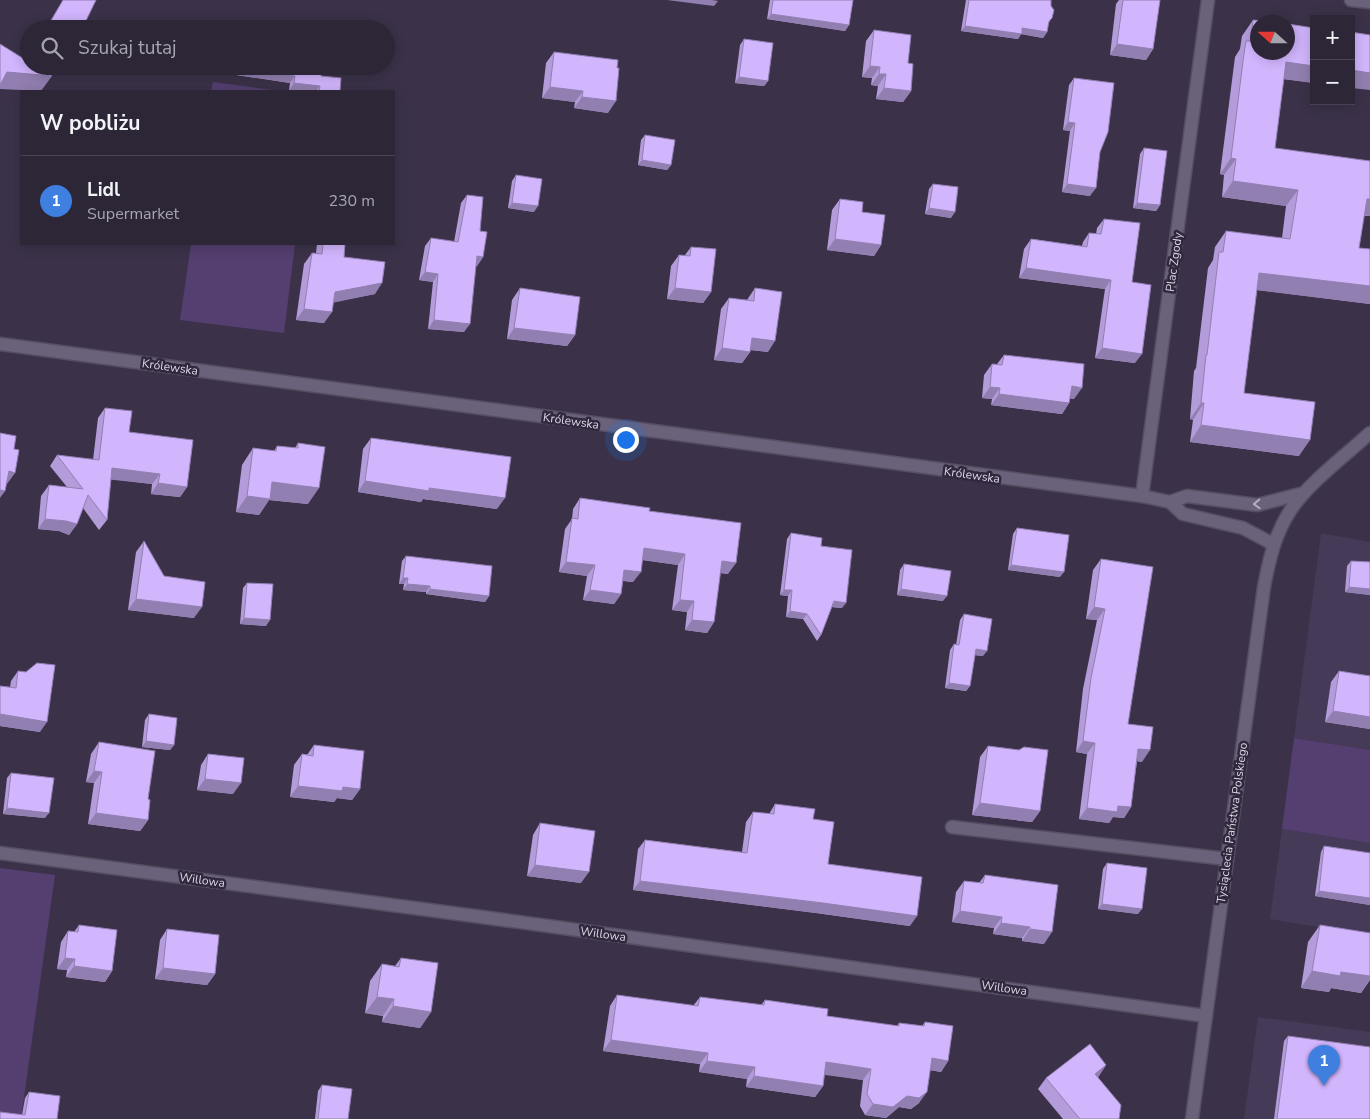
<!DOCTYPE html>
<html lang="pl">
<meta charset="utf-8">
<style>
:root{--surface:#2c2637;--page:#342e3f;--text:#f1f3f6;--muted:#a6a5ad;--line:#484352;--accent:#8bbbb9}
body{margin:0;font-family:"Nunito Sans",sans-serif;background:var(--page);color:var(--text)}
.controls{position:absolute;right:15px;top:15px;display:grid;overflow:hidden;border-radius:0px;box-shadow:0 2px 12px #0003}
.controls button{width:45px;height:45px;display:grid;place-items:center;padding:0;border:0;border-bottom:1px solid var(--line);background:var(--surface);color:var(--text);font:25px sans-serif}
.compass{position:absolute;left:1250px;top:15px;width:45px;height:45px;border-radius:50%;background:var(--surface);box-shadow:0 2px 12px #0003;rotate:291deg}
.you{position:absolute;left:625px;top:439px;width:18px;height:18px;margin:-12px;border:4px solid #fff;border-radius:50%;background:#1a73e8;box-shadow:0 0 0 8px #1a73e833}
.badge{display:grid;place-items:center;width:32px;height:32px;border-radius:50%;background:var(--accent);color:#fff;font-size:16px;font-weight:700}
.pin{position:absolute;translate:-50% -41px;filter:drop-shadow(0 1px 2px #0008)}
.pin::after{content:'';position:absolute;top:26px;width:18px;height:15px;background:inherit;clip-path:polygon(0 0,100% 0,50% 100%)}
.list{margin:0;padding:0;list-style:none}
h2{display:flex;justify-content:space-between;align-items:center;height:65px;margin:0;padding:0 20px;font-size:21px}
h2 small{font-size:16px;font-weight:400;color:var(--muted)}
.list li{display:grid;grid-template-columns:32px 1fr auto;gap:15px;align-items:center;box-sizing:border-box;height:90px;padding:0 20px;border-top:1px solid var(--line)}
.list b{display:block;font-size:19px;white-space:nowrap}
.list p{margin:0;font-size:16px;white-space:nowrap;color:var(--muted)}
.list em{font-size:16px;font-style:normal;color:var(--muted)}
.icon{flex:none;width:28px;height:28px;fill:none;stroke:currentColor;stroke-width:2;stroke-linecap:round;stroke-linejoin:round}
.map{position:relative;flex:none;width:1370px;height:1119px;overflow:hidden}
.search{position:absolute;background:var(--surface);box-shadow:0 2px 12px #0003;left:20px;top:20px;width:375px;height:55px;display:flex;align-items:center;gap:12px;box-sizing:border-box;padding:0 18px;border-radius:28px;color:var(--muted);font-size:19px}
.panel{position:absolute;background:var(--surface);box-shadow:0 2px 12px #0003;left:20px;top:90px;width:375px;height:155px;border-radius:0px}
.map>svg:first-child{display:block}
</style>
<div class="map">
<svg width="1370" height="1119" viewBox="0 0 1370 1119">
<rect width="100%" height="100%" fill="#3b3249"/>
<g fill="#453a57">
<path d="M1321,533l49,9v208l-76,-12z"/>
<path d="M1282,829l88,14v93l-100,-17z"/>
<path d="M1258,1017l112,15v87h-126z"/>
</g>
<g fill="#543f70">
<path d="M213,82l67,9h-69z"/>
<path d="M191,244h104l-11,89 -104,-13z"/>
<path d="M1294,738l76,12v93l-88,-14z"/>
<path d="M0,868l55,7 -34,244 -21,-1z"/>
</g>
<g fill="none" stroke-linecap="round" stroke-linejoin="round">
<g stroke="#564e62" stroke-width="15">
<path id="service" d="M952,827l275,32"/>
</g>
<g stroke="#564e62" stroke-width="15">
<g id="minor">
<path d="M1351,0l19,2"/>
<path d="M0,344l1142,152 28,6 17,-6 70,9 47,-12"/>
<path d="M1142,496l66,-496"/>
<path d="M1170,502l13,12 60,14 30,16"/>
<path d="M0,853l482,64 724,99"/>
<path d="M1192,1119l72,-532c5,-27 11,-53 26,-76 17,-27 56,-56 80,-78"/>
</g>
</g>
<use href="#service" stroke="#6a617a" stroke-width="12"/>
<use href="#minor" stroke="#6a617a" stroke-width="12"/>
</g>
<g fill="#b49cda">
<path d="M770,0h83l-4,25 -4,6 -78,-12z"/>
<path d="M966,0h85v6l1,12 -4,6 -1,8 -4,6 -22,-4 -3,5 -57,-8z"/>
<path d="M1119,0h41l-7,49 -7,11 -36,-5 6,-51z"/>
<path d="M1253,20l61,8v55l-30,-4 -9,69 95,13v55h-6l-5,32 11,1v55l-113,-14 -13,103 55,63 -109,-14 3,-22 -3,-1 4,-48 2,-3 12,-100 5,-8 2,-13 11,-16 56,7 4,-32 -64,-9 2,-22 -4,-1 15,-117 5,-8 2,-13z"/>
<path d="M874,30l34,33 3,28 -8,11 -27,-3 2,-13 -7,-1 1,-7 -10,-1 4,-36z"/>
<path d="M744,39l24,42 -4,5 -29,-3 5,-38z"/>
<path d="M554,52l54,61 -34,-5 1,-6 -33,-4 4,-35z"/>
<path d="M218,66h104l-1,10 19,15h-39l-12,-1 1,-7 -73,-11z"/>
<path d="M1074,78l16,118 -28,-4 8,-61 -7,-1 6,-45z"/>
<path d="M645,135l26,30 -4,5 -29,-5 3,-25z"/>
<path d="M1144,148l16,57 -4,6 -23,-3 7,-54z"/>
<path d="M516,175l18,37 -26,-4 4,-27z"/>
<path d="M933,184l18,34 -26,-4 4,-25z"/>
<path d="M467,195l13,36 3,26 -6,9 -1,-1 -12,67 -36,-3 5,-47 -14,-2 6,-34 6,-8 23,4 7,-39z"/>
<path d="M840,199l22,13 19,33 -7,11 -47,-6 5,-40z"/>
<path d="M1104,219l28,63 3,81 -40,-5 10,-69 -86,-11 5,-29 7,-10 51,7 1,-4 6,-9 7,1 1,-6z"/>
<path d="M317,244h28l-1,13 31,37 -42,8 -9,21 -28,-3 8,-56 8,-11h4z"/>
<path d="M691,247l20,45 -8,11 -36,-4 4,-33 8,-11h6z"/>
<path d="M520,288l55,47 -8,11 -60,-7 5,-39z"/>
<path d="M755,288l13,64 -18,-2v2l-8,11 -28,-3 7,-51 8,-11 18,2z"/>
<path d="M1004,355l70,44 -4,-1 -1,5 -7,11 -71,-9 1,-6 -10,-1 2,-23 8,-11h5z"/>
<path d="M105,408l82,79 -7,10 -29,-3 1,-10 -41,-5 -4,41 -8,10 -16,-22 -6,16 -8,11 -10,-4 -21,-2 3,-33 8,-11 18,2 -17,-21 7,-11 36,5 5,-42z"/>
<path d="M371,438l126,71 -74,-10 -2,3 -63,-10 5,-43z"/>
<path d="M298,443l10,61 -39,-4 -10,15 -23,-3 6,-47 11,-17 21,3 3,-5 18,2z"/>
<path d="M580,498l69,13 79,63 -8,-1 -6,49 -7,11 -22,-3 2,-18 -15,-2 6,-45 -36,-5 -9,22 -10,-1 -2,13 -7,10 -31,-4 4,-24 -28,-4 6,-43 7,-10 1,-10z"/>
<path d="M1017,528l43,49 -52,-7 5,-36z"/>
<path d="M791,533l30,13 21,62 -10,-1 -11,28 -4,6 -14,-22 -17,-2 2,-21 -8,-1 7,-56z"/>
<path d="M144,541l20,35 30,42 -66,-8 8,-58z"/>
<path d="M406,556l83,40 -4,6 -59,-8v-2l-23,-2 1,-6h-5l3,-23z"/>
<path d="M1101,559l27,165 14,38 -5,-1 -6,46 -7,11 -11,-1 -4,6 -30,-4 8,-65 -11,-2 7,-63 14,-69 -11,-1 7,-49z"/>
<path d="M1351,561l19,1v33l-25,-3 2,-26z"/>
<path d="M904,564l39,37 -46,-6 3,-25z"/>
<path d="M247,583l19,43 -26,-2 3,-36z"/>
<path d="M964,614l19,42 -8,-1 -5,31 -4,5 -21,-3 5,-38 4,-6 2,1 4,-25z"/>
<path d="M18,671l22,61 -40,-6v-40l10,1 1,-6z"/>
<path d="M1339,671l31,5v53l-45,-7 6,-40z"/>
<path d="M149,714l25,31 -4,5 -28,-3 3,-27z"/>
<path d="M99,742l49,57v21l-8,11 -52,-7 6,-41 -8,-1 5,-28z"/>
<path d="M314,745l46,44 -8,11 -15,-2 -3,4 -44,-5 4,-32 8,-11 5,1z"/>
<path d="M988,746l52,65 -8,11 -60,-7 8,-58z"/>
<path d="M208,754l25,40 -36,-4 4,-25z"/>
<path d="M11,773l34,45 -42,-4 4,-36z"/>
<path d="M775,804l38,15 15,45 82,62 -94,-13 -183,-23 5,-41 7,-9 97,12 4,-30 7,-10 16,2z"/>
<path d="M540,823l41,60 -54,-7 6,-41z"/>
<path d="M1324,846l46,7v52l-55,-9 6,-44z"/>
<path d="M1107,863l31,51 -40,-5 5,-40z"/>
<path d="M985,875l59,69 -22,-3v-3l-29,-4 1,-6 -42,-6 4,-30 8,-11 15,2z"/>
<path d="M79,925l33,46 -7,11 -39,-5 1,-7 -10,-1 4,-27 7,-11 6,1z"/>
<path d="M1320,925l50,8v47l-9,13 -30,-5 -2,4 -28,-4 7,-46z"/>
<path d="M167,929l48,45 -8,11 -52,-6 5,-39z"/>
<path d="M401,958l30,54 -11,16 -38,-6 1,-6 -18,-3 5,-32 12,-17 13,2z"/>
<path d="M617,995l76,11 7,-9 61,8 4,-5 62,16 70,10 2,-3 23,3 3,-4 23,39 -7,11 -11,-2 -11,33 -8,6 -12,-2 -13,11 -21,-3 -5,-9 3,-26 -39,-6 -1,12 -8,11 -69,-10 1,-8 -48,-7 1,-8 -97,-13 7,-45z"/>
<path d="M1288,1036l82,83h-96l10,-78z"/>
<path d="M1106,1065l-8,12 21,42h-56l-25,-30 8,-11z"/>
<path d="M322,1085l26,34h-33l3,-28z"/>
<path d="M29,1092l28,27 -35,-4 3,-17z"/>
</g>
<g fill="#927fb1">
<path d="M667,0h45l6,1 -4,5z"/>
<path d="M771,14l78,11 -4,6 -78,-12z"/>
<path d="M965,26l57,2 25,4 -4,6 -22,-4 -3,5 -57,-8z"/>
<path d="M1117,44l36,5 -7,11 -36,-5z"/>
<path d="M1286,62l28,4v17l-39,-5z"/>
<path d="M221,66h9l65,10 -5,7 -73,-11z"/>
<path d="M870,66l10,1 -8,11 -10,-1z"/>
<path d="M1351,70l19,3v17l-19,-2z"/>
<path d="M7,72l45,4 -11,15 -41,-2v-6z"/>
<path d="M879,74h7l-8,12 -7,-1z"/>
<path d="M739,77l29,4 -4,5 -29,-3z"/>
<path d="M294,83l26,3 -4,5h-15l-12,-1z"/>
<path d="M550,87l33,4 -8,11 -33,-4z"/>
<path d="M884,88l27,3 -8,11 -27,-3z"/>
<path d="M582,97l34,4 -8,12 -34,-5z"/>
<path d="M1068,122l7,1 -5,8 -7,-1z"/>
<path d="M1231,158l5,1 -12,16 -4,-1z"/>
<path d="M642,160l29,5 -4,5 -29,-5z"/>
<path d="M1233,181l65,9 -12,16 -64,-9z"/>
<path d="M1067,184l29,4 -6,8 -28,-4z"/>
<path d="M1367,199h3v17l-15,-1z"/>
<path d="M512,203l26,3 -4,6 -26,-4z"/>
<path d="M1137,203l23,2 -4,6 -23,-3z"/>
<path d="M929,208l26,4 -4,6 -26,-4z"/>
<path d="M835,239l46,6 -7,11 -47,-6z"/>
<path d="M477,256l6,1 -6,9 -6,-1z"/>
<path d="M1026,268l85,12 -6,9 -86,-11z"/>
<path d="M425,272l13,2 -5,8 -14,-2z"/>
<path d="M1259,273l111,13v18l-122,-15z"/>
<path d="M382,283l-7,11 -48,10 8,-12z"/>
<path d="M675,288l36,4 -8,11 -36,-4z"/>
<path d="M304,309l28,3 -8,11 -28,-3z"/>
<path d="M434,320l36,4 -6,8 -36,-3z"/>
<path d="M514,328l61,7 -8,11 -60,-7z"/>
<path d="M752,338l23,3 -7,11 -24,-3z"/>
<path d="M722,348l28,4 -8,11 -28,-3z"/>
<path d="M1102,348l40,6 -7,9 -40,-5z"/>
<path d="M1072,386l10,2 -8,11 -10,-1z"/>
<path d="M990,387l10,1 -8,11 -10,-1z"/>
<path d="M999,394l70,9 -7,11 -71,-9z"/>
<path d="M1201,403h3l-11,17 -3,-1z"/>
<path d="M1201,425l109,15 -11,16 -109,-14z"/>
<path d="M112,468l48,6 -8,10 -47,-5z"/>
<path d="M9,471l6,2 -8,11 -6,-2z"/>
<path d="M365,481l64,7 76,10 -8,11 -74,-10 -2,3 -63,-10z"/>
<path d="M272,482l47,6 -11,16 -39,-4 -10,15 -23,-3 11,-16z"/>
<path d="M158,483l29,4 -7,10 -29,-3z"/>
<path d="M0,490l5,1 -5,7z"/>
<path d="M45,519l21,2 11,3 -8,11 -10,-4 -21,-2z"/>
<path d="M644,548l41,6 -7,11 -42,-6z"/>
<path d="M722,561l14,2 -8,11 -14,-2z"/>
<path d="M566,562l29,3 -8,11 -28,-4z"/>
<path d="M1011,565l53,7 -4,5 -52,-7z"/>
<path d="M624,570l17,2 -8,10 -16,-2z"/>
<path d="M403,578h5l-4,6h-5z"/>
<path d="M407,584l23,2 -4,6 -23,-2z"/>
<path d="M1349,587l21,2v6l-25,-3z"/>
<path d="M430,589l59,7 -4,6 -59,-8z"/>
<path d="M901,589l46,7 -4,5 -46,-6z"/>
<path d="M590,590l31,4 -7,10 -31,-4z"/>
<path d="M784,590h8l-4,6 -8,-1z"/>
<path d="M136,599l66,8 -8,11 -66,-8z"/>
<path d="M680,600l14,1 -7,11 -15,-2z"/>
<path d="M834,601l12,2 -4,5 -12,-1z"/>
<path d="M1094,607l11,2 -8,11 -11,-1z"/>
<path d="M790,611l17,3 -4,5 -17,-2z"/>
<path d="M244,618l26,2 -4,6 -26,-2z"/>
<path d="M692,620l22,2 -7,11 -22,-3z"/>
<path d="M976,649l11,2 -4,5 -11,-1z"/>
<path d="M949,683l21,3 -4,5 -21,-3z"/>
<path d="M1333,711l37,6v12l-45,-7z"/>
<path d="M0,714l47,8 -7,10 -40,-6z"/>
<path d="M146,741l28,4 -4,5 -28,-3z"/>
<path d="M1083,741l12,2 -8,11 -11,-2z"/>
<path d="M1138,749l12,1 -8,12 -12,-2z"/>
<path d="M94,771l8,1 -8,11 -8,-1z"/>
<path d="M205,779l36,4 -8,11 -36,-4z"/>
<path d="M298,786l45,1 17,2 -8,11 -15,-2 -3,4 -44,-5z"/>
<path d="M980,803l60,8 -8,11 -60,-7z"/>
<path d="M1118,806l13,1 -7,11 -11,-1 -4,6 -30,-4 8,-11z"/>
<path d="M7,808l42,5 -4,5 -42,-4z"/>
<path d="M96,813l52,7 -8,11 -52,-7z"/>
<path d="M535,865l54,7 -8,11 -54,-7z"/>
<path d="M640,881l183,22 94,13 -7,10 -94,-13 -183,-23z"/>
<path d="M1319,891l51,7v7l-55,-9z"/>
<path d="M1102,904l40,5 -4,5 -40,-5z"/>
<path d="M960,911l42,6 -8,11 -42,-6z"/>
<path d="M1001,923l29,4 -8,11 -29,-4z"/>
<path d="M1030,929l22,3 -8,12 -22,-3z"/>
<path d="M65,958l10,1 -8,11 -10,-1z"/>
<path d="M74,966l38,5 -7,11 -39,-5z"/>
<path d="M163,968l52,6 -8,11 -52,-6z"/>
<path d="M1312,971l29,1 29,4v4l-9,13 -30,-5 -2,4 -28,-4z"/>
<path d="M377,997l17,2 -11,17 -18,-3z"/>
<path d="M393,1006l38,6 -11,16 -38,-6z"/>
<path d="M611,1040l97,13 -8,11 -97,-13z"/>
<path d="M932,1058l16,3 -7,11 -17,-3z"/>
<path d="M707,1061l48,6 -8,12 -48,-7z"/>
<path d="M826,1062l45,7 -8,11 -45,-6z"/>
<path d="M1106,1065l-7,11 -11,9 7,-11z"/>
<path d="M754,1076l69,10 -8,11 -69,-10z"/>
<path d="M927,1092l-8,11 -8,6 -12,-2 -13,11 -21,-3 8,-11z"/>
</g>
<g fill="#d1b5fd" stroke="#927fb1">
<path d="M63,0h33l-14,29h-36z"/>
<path d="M773,0h80l-4,25 -78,-11z"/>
<path d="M969,0h82v6l3,4 -2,8 -3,3 -2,11 -25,-4v6l-57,-8z"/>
<path d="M1123,0h37l-7,49 -36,-5z"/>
<path d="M1253,20l20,2h-15v30h30v-28l26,4v38l-28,-4 -11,86 95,13v38h-3l-8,49 11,1v37l-111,-13 -15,120 71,9 -5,38 -109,-15 3,-22h-3l5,-48h1l12,-103h4l3,-21 64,8 8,-49 -65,-9 3,-22 -5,-1 12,-97 3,-20h5z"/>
<path d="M874,30l37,5 -3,28 5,1 -2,27 -27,-3 2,-14h-7l1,-7 -10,-1z"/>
<path d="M1351,32l19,3v38l-19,-3z"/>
<path d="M744,39l29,4 -5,38 -29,-4z"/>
<path d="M0,44l29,18v4h7l16,10 -45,-4 -7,13z"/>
<path d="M554,52l64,8 -1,8h2l-3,33 -34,-4 1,-6 -33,-4z"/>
<path d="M230,66h92l-1,10 20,2 -1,13h-21l1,-5 -26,-3 1,-7z"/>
<path d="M1074,78l40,5 -6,49 -8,20 -4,36 -29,-4 8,-61 -7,-1z"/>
<path d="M645,135l30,5 -4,25 -29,-5z"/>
<path d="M1144,148l23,3 -7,54 -23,-2z"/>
<path d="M516,175l26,4 -4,27 -26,-3z"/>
<path d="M933,184l25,3 -3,25 -26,-4z"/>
<path d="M467,195l16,2 -3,34 7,1 -4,25 -6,-1 -7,68 -36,-4 4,-46 -13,-2 6,-34 27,4z"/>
<path d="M840,199l23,3 -1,10 23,3 -4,30 -46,-6z"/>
<path d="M1104,219l36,4 -8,59 19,3 -9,69 -40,-6 9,-68 -85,-12 5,-29 56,8 2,-14 12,1z"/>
<path d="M323,244h22l-1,13 41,5 -3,21 -47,9 -3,20 -28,-3 8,-56 10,1z"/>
<path d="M691,247l25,2 -5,43 -36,-4 4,-33 11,1z"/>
<path d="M520,288l60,9 -5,38 -61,-7z"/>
<path d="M755,288l27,4 -7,49 -23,-3 -2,14 -28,-4 7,-50 25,3z"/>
<path d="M1004,355l80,9 -2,24 -10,-2 -3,17 -70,-9 1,-6 -10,-1 2,-23 10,1z"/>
<path d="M105,408l27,3 -3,21 64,8 -6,47 -29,-4 2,-9 -48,-6 -5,52 -19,-25 -11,29 -11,-3 -21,-2 4,-34 34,4 -26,-34 42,5z"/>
<path d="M0,433l16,3 -2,13 5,1 -4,23 -6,-2 -4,20 -5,-1z"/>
<path d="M371,438l140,19 -6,41 -76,-10v3l-64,-10z"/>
<path d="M298,443l27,4 -6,41 -47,-6 -2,17 -23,-3 6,-48 23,3 1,-5 21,2z"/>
<path d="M580,498l70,10 -1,3 92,12 -5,40 -14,-2 -8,61 -22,-2 2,-19 -14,-1 5,-46 -41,-6 -3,24 -17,-2 -3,24 -31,-4 5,-25 -29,-3 6,-44 6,1z"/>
<path d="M1017,528l52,7 -5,37 -53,-7z"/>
<path d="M791,533l31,5 -1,8 31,4 -6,53 -12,-2 -13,34 -14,-21 -17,-3 2,-21h-8z"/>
<path d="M144,541l20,35 41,6 -3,25 -66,-8z"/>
<path d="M406,556l86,10 -3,30 -59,-7v-3l-23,-2 1,-6h-5z"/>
<path d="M1101,559l52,8 -25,157 25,3 -3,23 -12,-1 -7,58 -13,-1 -1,6 -30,-4 8,-65 -12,-2 8,-63 14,-69 -11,-2z"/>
<path d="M1351,561l19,1v27l-21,-2z"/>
<path d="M904,564l47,7 -4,25 -46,-7z"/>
<path d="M247,583l26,1 -3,36 -26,-2z"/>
<path d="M964,614l28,5 -5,32 -11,-2 -6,37 -21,-3 5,-39 5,1z"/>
<path d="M37,663l18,2 -8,57 -47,-8v-28l16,2 2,-17 8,1z"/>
<path d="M1339,671l31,5v41l-37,-6z"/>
<path d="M149,714l28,4 -3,27 -28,-4z"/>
<path d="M99,742l56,9 -7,48 2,1 -2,20 -52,-7 6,-41 -8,-1z"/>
<path d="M314,745l50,6 -4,38 -17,-2 -1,4 -44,-5 4,-32 11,2z"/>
<path d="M988,746l31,4 5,-3 24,3 -8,61 -60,-8z"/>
<path d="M208,754l36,4 -3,25 -36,-4z"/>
<path d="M11,773l43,5 -5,35 -42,-5z"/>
<path d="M775,804l40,5 -2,10 21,3 -6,42 94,13 -5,39 -94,-13 -183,-22 5,-41 102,13 6,-41 21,2z"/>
<path d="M540,823l55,8 -6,41 -54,-7z"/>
<path d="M1324,846l46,7v45l-51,-7z"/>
<path d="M1107,863l40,5 -5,41 -40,-5z"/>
<path d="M985,875l73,10 -6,47 -22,-3v-2l-29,-4 1,-6 -42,-6 4,-30 19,2z"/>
<path d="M79,925l38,5 -5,41 -38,-5 1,-7 -10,-1 3,-27 10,1z"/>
<path d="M1320,925l50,8v43l-29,-4 -1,4 -28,-5z"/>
<path d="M167,929l52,6 -4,39 -52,-6z"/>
<path d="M401,958l37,5 -7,49 -38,-6 1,-7 -17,-2 5,-33 17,3z"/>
<path d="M617,995l81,11 2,-9 64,8 1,-5 63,9 -1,7 72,10v-3l25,3 1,-4 28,4 -5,35 -16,-3 -5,34 -8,6 -12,-2 -14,11 -20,-3 -6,-10 4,-25 -45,-7 -3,24 -69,-10 1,-9 -48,-6 1,-8 -97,-13z"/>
<path d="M1288,1036l82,11v72h-93z"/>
<path d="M1090,1044l16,21 -11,9 26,31 -2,14h-39l-34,-41z"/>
<path d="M322,1085l30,4 -4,30h-30z"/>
<path d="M29,1092l31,4 -3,23h-57v-7l25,3z"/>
</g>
<defs><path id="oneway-chevron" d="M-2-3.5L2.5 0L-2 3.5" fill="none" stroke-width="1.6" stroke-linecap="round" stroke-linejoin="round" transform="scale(1.25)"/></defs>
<use stroke="#b4aec0" href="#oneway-chevron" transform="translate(1257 504) rotate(178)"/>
<g text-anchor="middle" stroke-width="5" stroke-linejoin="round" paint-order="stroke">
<g font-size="12" fill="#dcd7e6" stroke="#31283e">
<text transform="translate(1174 262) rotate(-82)" y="4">Plac Zgody</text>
<text transform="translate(170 367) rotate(8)" y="4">Królewska</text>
<text transform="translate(571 421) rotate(8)" y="4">Królewska</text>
<text transform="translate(972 475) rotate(8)" y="4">Królewska</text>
<text transform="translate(1232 823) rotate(-82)" y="4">Tysiąclecia Państwa Polskiego</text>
<text transform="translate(202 880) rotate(8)" y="4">Willowa</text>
<text transform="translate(603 934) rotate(8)" y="4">Willowa</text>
<text transform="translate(1004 988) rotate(8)" y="4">Willowa</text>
</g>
</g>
</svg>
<div class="controls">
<button>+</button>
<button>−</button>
</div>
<svg class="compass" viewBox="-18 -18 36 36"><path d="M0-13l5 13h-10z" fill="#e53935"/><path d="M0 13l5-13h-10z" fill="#a6a5ad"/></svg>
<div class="you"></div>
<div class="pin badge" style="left:1324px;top:1086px;background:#3f7fe0">1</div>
<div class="search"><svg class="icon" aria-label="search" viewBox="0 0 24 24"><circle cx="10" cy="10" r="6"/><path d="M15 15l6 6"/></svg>Szukaj tutaj</div>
<section class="panel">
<h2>W pobliżu<small></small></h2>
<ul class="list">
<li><span class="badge" style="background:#3f7fe0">1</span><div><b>Lidl</b><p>Supermarket</p></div><em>230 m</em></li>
</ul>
</section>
</div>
